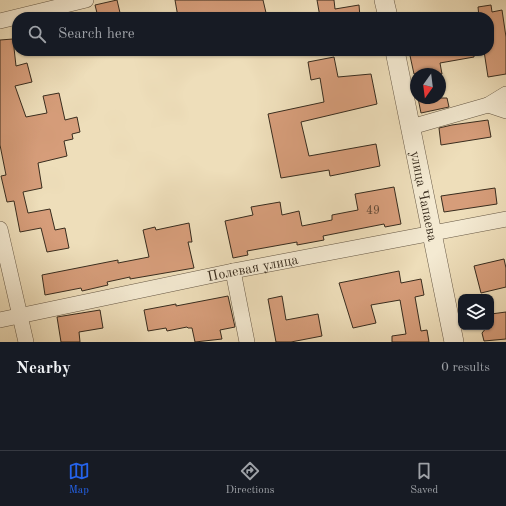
<!DOCTYPE html>
<meta charset="utf-8">
<style>
:root{--surface:#171b24;--page:#20242c;--text:#f1f3f6;--muted:#9ea1a6;--line:#363941;--accent:#2563eb}
body{margin:0;font-family:"Old Standard TT",serif;background:var(--page);color:var(--text)}
.controls{position:absolute;right:12px;bottom:12px;display:grid;overflow:hidden;border-radius:8px;box-shadow:0 1px 3px #0004}
.controls button{width:36px;height:36px;display:grid;place-items:center;padding:0;border:0;border-bottom:1px solid var(--line);background:var(--surface);color:var(--text);font:20px sans-serif}
.compass{position:absolute;left:410px;top:68px;width:36px;height:36px;border-radius:50%;background:var(--surface);box-shadow:0 1px 3px #0004;rotate:194deg}
.list{margin:0;padding:0;list-style:none}
h2{display:flex;justify-content:space-between;align-items:center;height:52px;margin:0;padding:0 16px;font-size:17px}
h2 small{font-size:13px;font-weight:400;color:var(--muted)}
.icon{flex:none;width:22px;height:22px;fill:none;stroke:currentColor;stroke-width:2;stroke-linecap:round;stroke-linejoin:round}
.map{position:relative;flex:none;width:506px;height:342px;overflow:hidden}
.search{position:absolute;background:var(--surface);box-shadow:0 1px 3px #0004;left:12px;right:12px;top:12px;height:44px;display:flex;align-items:center;gap:10px;box-sizing:border-box;padding:0 14px;border-radius:16px;color:var(--muted);font-size:15px}
.sheet{height:108px;background:var(--surface)}
nav{display:flex;justify-content:space-around;align-items:center;box-sizing:border-box;height:56px;border-top:1px solid var(--line);background:var(--surface);font-size:11px;color:var(--muted)}
nav a{display:grid;justify-items:center;gap:2px}
nav .on{color:var(--accent)}
.map>svg:first-child{display:block}
</style>
<div class="map">
<svg width="506" height="342" viewBox="0 0 506 342">
<rect width="100%" height="100%" fill="#eedeba"/>
<filter id="stains"><feTurbulence type="fractalNoise" baseFrequency=".005" numOctaves="4"/><feColorMatrix values="0 0 0 0 .2 0 0 0 0 .09 0 0 0 0 .02 0 0 0 .5 -.17"/></filter>
<radialGradient id="worn" r=".72"><stop offset=".6" stop-color="#630" stop-opacity="0"/><stop offset="1" stop-color="#630" stop-opacity=".3"/></radialGradient>
<g fill="#d69d7a" stroke="#382c1e">
<path d="M117,0l4,17h-23l-3,-12z"/>
<path d="M175,0h88l4,17h-89z"/>
<path d="M317,0h17l1,9 24,-4 1,12h-40z"/>
<path d="M491,5l1,7 10,-2 4,27v37l-18,3 -4,-26h5v-34h-10l-1,-10z"/>
<path d="M13,39l3,27 11,-3 5,19 -17,4 11,31 21,-4 -4,-17 16,-3 6,27 12,-3 3,15 -8,2 1,5 -9,2 3,15 -29,7 4,25 -19,4 5,21 22,-4 5,21 10,-2 4,20 -22,4 -6,-24 -21,4 -6,-31 -7,1 -6,-26 5,-1 -6,-30v-105z"/>
<path d="M409,51h65v6l-34,6 2,11h-28z"/>
<path d="M334,57l4,20 33,-3 6,30 -76,18 8,34 67,-12 4,22 -50,10 -1,-6 -48,8 -13,-64 56,-12 -4,-24 -9,2 -3,-18z"/>
<path d="M418,98h29l2,9 -28,6z"/>
<path d="M488,120l3,17 -50,8 -2,-17 13,-3z"/>
<path d="M394,187l7,37 -16,3 -1,-3 -61,12 1,4 -27,5v-3l-50,9 1,4 -15,3 -8,-37 28,-6 -2,-8 29,-5 2,13 17,-4 3,15 30,-6v-5l26,-5 -3,-16z"/>
<path d="M495,188l2,16 -53,8 -3,-16z"/>
<path d="M189,223l3,19h-4l6,26 -64,11v-2l-23,5 1,3 -26,6 -1,-3 -36,7 -3,-20 76,-15v3l31,-6 -6,-27 12,-3 1,3z"/>
<path d="M504,259l2,9v19l-25,6 -7,-27z"/>
<path d="M399,271l2,12 20,-4 3,16 -9,2 6,34 6,-1 2,12h-37v-6l14,-2 -6,-34 -29,5 5,18 -23,5 -14,-45z"/>
<path d="M228,296l7,31 -15,3 2,9 -27,3 -3,-14h-4l-1,-1 -20,4 -1,-3 -18,3 -4,-21 32,-6v2z"/>
<path d="M282,296l4,24 32,-6 4,22 -31,6h-15l-8,-43z"/>
<path d="M100,310l3,18 -24,4 1,10h-19l-4,-25z"/>
<path d="M506,312v27l-22,2 -2,-8 5,-6h4v-13z"/>
</g>
<g fill="none" stroke-linecap="round" stroke-linejoin="round">
<g stroke="#665845" stroke-width="16">
<g id="minor">
<path d="M0,21l86,-21"/>
<path d="M488,105l18,6"/>
<path d="M411,127l77,-22 18,-11"/>
<path d="M0,229l26,113"/>
<path d="M233,271l14,71"/>
<path id="s1" d="M0,320l233,-49 273,-52"/>
</g>
</g>
<g stroke="#665845" stroke-width="20">
<g id="tertiary">
<path d="M384,0l4,17"/>
<path id="s2" d="M395,51l59,291"/>
</g>
</g>
<use href="#minor" stroke="#f4ead2" stroke-width="15"/>
<use href="#tertiary" stroke="#f4ead2" stroke-width="19"/>
</g>
<g text-anchor="middle" stroke-width="3" stroke-linejoin="round" paint-order="stroke">
<g font-size="12" fill="#604835">
<text x="373" y="214">49</text>
</g>
<g font-size="14" fill="#382c1e" stroke="#f4ead2">
<text dy="5" stroke="none"><textPath href="#s2" startOffset="148">улица Чапаева</textPath></text>
<text dy="5" stroke="none"><textPath href="#s1" startOffset="258">Полевая улица</textPath></text>
</g>
</g>
<rect width="100%" height="100%" filter="url(#stains)"/>
<rect width="100%" height="100%" fill="url(#worn)"/>
</svg>
<div class="controls">
<button><svg class="icon" aria-label="layers" viewBox="0 0 24 24"><path d="M12 4l9 5-9 5-9-5zM3 14l9 5 9-5"/></svg></button>
</div>
<svg class="compass" viewBox="-18 -18 36 36"><path d="M0-13l5 13h-10z" fill="#e53935"/><path d="M0 13l5-13h-10z" fill="#9ea1a6"/></svg>
<div class="search"><svg class="icon" aria-label="search" viewBox="0 0 24 24"><circle cx="10" cy="10" r="6"/><path d="M15 15l6 6"/></svg>Search here</div>
</div>
<section class="sheet">
<h2>Nearby<small>0 results</small></h2>
<ul class="list">
</ul>
</section>
<nav>
<a class="on"><svg class="icon" aria-label="map" viewBox="0 0 24 24"><path d="M3 6l6-2 6 2 6-2v14l-6 2-6-2-6 2zM9 4v14M15 6v14"/></svg>Map</a>
<a><svg class="icon" aria-label="directions" viewBox="0 0 24 24"><path d="M12 3l9 9-9 9-9-9zM9 14v-3h6M13 9l2 2-2 2"/></svg>Directions</a>
<a><svg class="icon" aria-label="saved" viewBox="0 0 24 24"><path d="M7 4h10v16l-5-4-5 4z"/></svg>Saved</a>
</nav>
